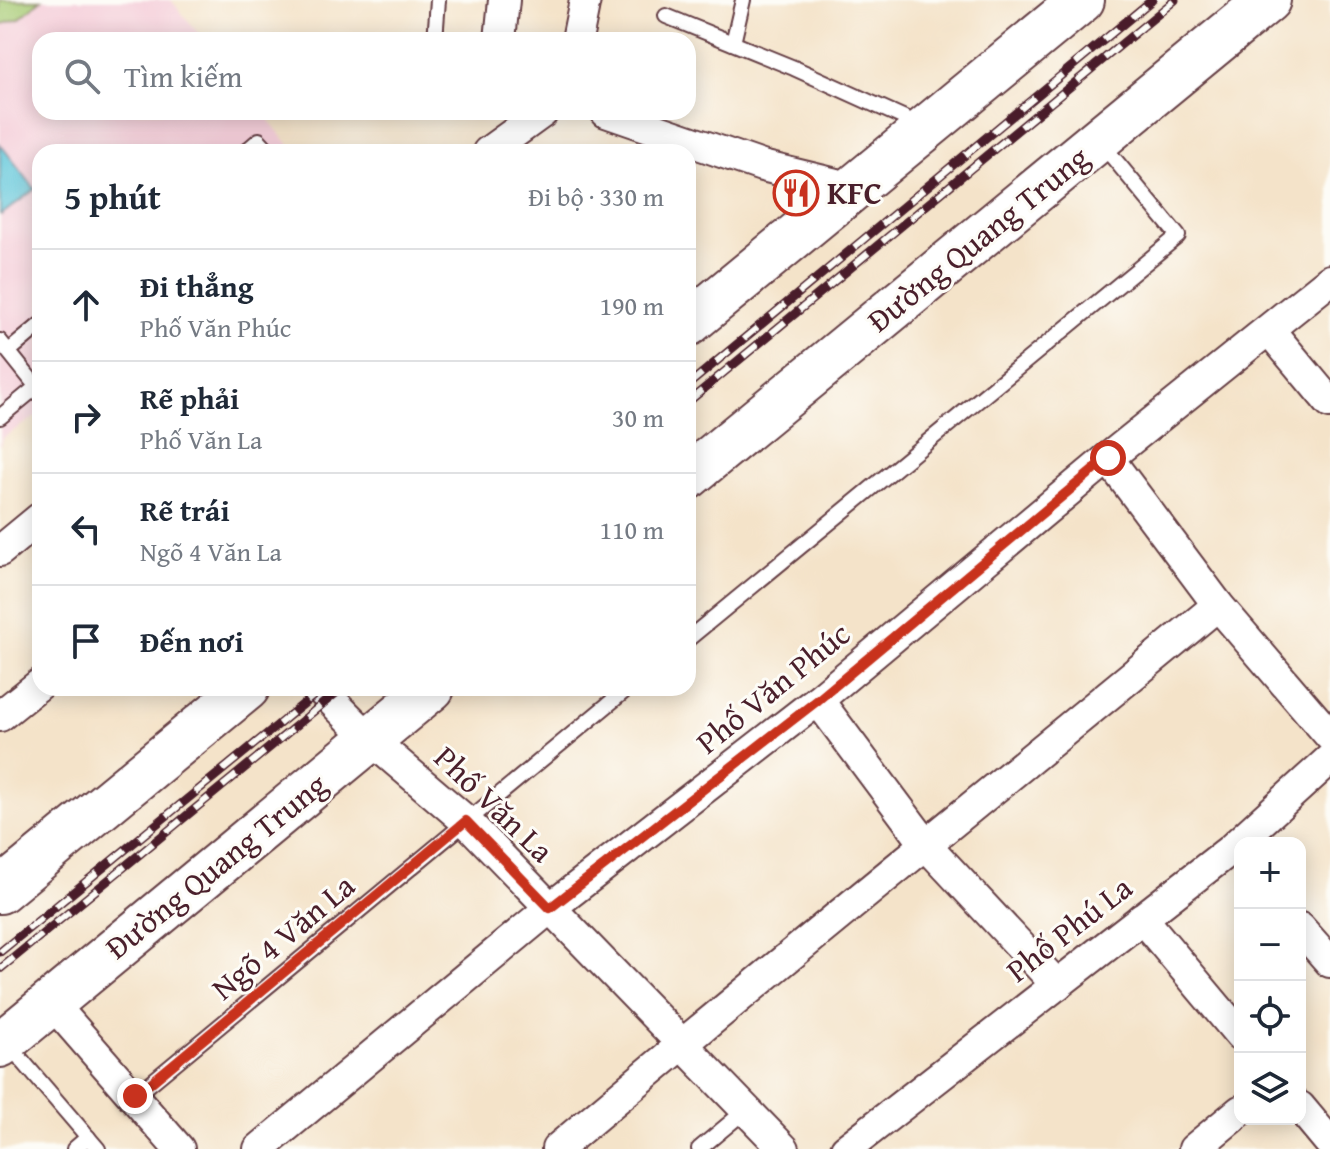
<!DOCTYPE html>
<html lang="vi">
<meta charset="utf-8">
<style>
:root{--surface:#fff;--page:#f6f6f7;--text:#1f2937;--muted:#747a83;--line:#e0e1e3}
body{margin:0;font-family:"Gentium Book Plus",serif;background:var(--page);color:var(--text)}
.controls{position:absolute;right:24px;bottom:24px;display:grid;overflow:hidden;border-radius:16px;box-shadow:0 4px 20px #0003}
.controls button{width:72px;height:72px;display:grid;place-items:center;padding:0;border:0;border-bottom:2px solid var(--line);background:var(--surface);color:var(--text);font:40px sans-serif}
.stop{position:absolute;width:24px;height:24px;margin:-18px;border:6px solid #c8321e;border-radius:50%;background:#fff}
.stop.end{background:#c8321e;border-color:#fff;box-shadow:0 2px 8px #0008}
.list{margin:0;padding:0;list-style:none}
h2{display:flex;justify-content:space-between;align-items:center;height:104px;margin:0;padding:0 32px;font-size:34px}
h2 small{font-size:26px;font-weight:400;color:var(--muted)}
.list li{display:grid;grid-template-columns:52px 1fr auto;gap:24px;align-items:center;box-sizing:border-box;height:112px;padding:0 32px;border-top:2px solid var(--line)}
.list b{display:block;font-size:30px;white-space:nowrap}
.list p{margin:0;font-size:26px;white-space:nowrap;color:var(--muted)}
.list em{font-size:26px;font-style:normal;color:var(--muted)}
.icon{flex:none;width:44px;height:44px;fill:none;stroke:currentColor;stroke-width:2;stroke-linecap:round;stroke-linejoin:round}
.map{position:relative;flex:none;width:1330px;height:1149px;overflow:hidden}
.search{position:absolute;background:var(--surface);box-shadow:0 4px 20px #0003;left:32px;top:32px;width:664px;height:88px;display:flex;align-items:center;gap:20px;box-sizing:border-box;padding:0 28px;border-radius:24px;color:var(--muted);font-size:30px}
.panel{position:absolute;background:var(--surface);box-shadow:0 4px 20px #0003;left:32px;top:144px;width:664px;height:552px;border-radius:24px}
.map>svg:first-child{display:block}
</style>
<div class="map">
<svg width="1330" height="1149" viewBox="0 0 1330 1149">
<rect width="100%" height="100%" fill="#fdfcf7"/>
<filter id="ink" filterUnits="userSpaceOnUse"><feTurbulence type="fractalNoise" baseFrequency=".0125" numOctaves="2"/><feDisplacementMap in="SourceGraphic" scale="16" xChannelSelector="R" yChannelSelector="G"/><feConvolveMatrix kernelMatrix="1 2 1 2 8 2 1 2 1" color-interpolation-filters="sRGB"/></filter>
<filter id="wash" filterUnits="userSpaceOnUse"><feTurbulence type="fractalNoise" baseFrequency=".006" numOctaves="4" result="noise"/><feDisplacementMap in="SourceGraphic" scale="32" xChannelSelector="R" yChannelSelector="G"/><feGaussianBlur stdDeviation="1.8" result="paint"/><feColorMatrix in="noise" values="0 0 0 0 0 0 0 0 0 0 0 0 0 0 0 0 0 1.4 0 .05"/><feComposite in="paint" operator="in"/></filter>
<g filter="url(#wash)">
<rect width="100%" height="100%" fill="#f4e3c9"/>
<path fill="#f5cfda" d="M0,0h171l33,40h-164v72h222l33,40h-255v262l-36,23 -4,9z"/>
<path fill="#a7cb75" stroke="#787550" stroke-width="2" d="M0,0h41l-22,19 -19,6z"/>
<path fill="#5ec6da" stroke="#547282" stroke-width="2" d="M0,144l35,45 -34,26 -1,-1z"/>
</g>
<g filter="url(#ink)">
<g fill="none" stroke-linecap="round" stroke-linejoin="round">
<g stroke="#643c43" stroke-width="18">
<g id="lane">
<path d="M666,16l128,52 126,57"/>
<path d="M435,40l3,-40"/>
<path d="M733,43l10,-43"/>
<path d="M245,152l14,-12 11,12"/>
<path d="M0,341l40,50"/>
<path d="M9,351l31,-26"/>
<path d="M0,417l40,-33"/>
<path d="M688,639l490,-403 -77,-93"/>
<path d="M8,1044l90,105"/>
<path d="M135,1096l493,-408"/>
<path d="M74,1149l14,-12"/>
<path d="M699,1149l48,-40"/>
</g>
</g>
<g stroke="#643c43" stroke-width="34">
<g id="street">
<path d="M500,40l4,-40"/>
<path d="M577,40l8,-40"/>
<path d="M606,112l156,54 91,22"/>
<path d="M488,152l55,-40"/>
<path d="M1270,331l60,72"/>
<path d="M1108,458l110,147 112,131"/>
<path d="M0,551l40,-33"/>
<path d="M319,688l51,51 96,82 318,328"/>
<path d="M818,700l109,146 130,139"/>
<path d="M0,716l40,-32"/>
<path d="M1142,918l98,117"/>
<path d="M1300,928l30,34"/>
<path d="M51,1002l128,147"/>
<path d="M1300,1107l30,36"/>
<path d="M259,1149l291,-241 268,-208 290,-242 222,-178"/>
<path d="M557,1149c218,-184 441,-362 661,-544"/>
<path d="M846,1149l384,-299 100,-91"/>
<path d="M1194,1149l46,-38"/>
</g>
</g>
<g stroke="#643c43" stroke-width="48">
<g id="highway">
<path d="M688,324l394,-324"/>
<path d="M688,477l580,-477"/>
<path d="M0,891l247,-203"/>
<path d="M0,1045l432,-357"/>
</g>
</g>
<use href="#lane" stroke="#fff" stroke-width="14"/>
<use href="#street" stroke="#fff" stroke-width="30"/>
<use href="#highway" stroke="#fff" stroke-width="44"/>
<g stroke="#4a1f2b" stroke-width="9">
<g id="rail">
<path d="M688,385l464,-385"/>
<path d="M688,402l487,-402"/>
<path d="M0,952l323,-264"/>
<path d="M0,969l342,-281"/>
</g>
</g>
<use href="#rail" stroke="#fdfcf7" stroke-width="6" stroke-dasharray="18" stroke-linecap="butt"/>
</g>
</g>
<g fill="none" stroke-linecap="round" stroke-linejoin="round" filter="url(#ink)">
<path stroke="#c8321e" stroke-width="10" d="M135,1096l331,-275 84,87 268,-208 290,-242"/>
</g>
<defs>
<g id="restaurant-ring" transform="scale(2.3)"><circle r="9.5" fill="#fdfcf7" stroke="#c8321e" stroke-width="1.5"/><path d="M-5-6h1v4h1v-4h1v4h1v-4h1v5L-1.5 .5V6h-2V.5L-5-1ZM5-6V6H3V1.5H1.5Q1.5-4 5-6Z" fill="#c8321e"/></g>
</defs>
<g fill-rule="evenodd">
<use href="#restaurant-ring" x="796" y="193"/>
</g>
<g text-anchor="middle" stroke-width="6" stroke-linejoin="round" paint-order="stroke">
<g font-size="32" font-weight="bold" fill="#4a1f2b" stroke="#fdfcf7" text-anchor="start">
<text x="827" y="204">KFC</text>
</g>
<g font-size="32" fill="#4a1f2b" stroke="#fdfcf7">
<text transform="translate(978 239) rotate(-39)" y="11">Đường Quang Trung</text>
<text transform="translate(773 688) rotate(-39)" y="11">Phố Văn Phúc</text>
<text transform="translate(494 804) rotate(44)" y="11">Phố Văn La</text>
<text transform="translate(216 866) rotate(-39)" y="11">Đường Quang Trung</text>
<text transform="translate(1069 929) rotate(-38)" y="11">Phố Phú La</text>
<text transform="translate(283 937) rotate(-40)" y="11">Ngõ 4 Văn La</text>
</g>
</g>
</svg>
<div class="controls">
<button>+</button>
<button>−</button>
<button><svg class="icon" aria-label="locate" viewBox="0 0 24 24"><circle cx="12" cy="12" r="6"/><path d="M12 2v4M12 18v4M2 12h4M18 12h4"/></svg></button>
<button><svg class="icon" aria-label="layers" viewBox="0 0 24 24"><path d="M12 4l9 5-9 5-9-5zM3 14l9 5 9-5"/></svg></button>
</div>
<div class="stop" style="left:1108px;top:458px"></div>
<div class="stop end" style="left:135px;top:1096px"></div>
<div class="search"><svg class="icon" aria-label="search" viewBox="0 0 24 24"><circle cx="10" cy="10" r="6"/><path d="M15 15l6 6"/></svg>Tìm kiếm</div>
<section class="panel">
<h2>5 phút<small>Đi bộ · 330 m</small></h2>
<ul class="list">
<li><svg class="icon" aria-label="ahead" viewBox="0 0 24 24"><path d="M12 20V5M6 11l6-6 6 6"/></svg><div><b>Đi thẳng</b><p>Phố Văn Phúc</p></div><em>190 m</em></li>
<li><svg class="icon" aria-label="right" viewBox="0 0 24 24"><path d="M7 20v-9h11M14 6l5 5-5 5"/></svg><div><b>Rẽ phải</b><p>Phố Văn La</p></div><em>30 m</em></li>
<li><svg class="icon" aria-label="left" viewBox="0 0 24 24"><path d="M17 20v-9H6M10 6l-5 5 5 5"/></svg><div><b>Rẽ trái</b><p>Ngõ 4 Văn La</p></div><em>110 m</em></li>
<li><svg class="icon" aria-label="arrive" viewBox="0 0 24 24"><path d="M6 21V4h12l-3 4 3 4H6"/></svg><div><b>Đến nơi</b></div></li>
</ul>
</section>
</div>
